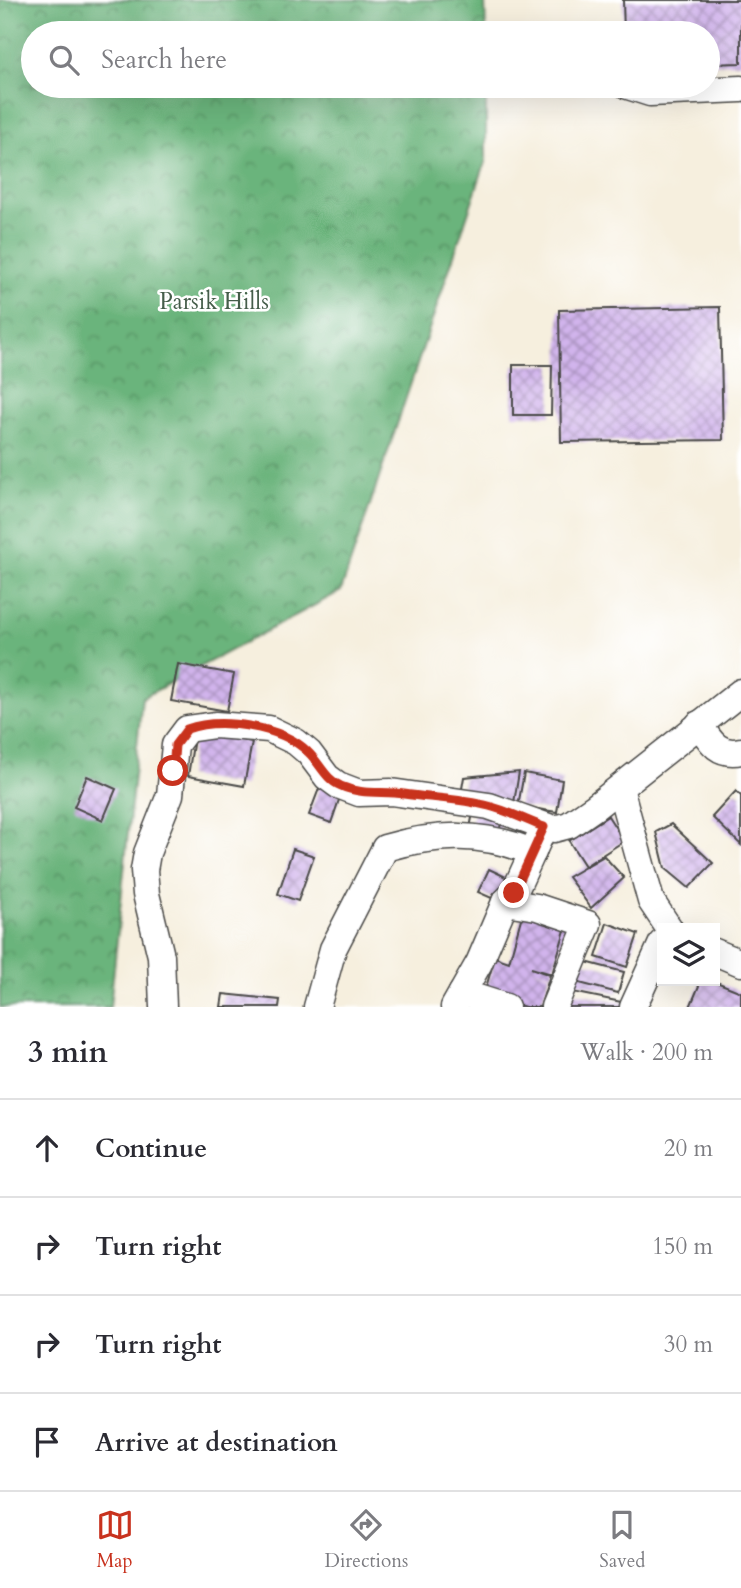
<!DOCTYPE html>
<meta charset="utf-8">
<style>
:root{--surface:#fff;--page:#f2f2f3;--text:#2b2b33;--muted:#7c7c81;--line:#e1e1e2;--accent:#c8321e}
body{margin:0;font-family:Cardo,serif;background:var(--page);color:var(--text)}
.controls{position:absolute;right:21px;bottom:21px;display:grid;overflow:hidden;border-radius:0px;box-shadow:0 7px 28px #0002}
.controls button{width:63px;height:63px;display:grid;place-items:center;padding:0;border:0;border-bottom:2px solid var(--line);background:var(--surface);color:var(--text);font:35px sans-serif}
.stop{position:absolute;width:21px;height:21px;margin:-16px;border:5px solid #c8321e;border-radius:50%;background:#fff}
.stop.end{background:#c8321e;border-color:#fff;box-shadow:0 2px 7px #0008}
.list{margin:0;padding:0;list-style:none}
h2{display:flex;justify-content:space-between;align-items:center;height:91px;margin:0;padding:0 28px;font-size:30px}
h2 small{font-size:23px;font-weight:400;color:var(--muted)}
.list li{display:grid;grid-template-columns:46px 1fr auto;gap:21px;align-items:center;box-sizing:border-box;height:98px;padding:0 28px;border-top:2px solid var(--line)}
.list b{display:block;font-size:26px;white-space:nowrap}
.list em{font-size:23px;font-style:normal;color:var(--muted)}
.icon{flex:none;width:38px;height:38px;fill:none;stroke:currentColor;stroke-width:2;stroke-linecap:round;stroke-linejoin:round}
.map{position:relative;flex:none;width:741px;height:1007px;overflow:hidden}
.search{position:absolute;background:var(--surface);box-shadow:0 7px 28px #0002;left:21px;right:21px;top:21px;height:77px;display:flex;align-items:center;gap:18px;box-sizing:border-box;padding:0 24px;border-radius:38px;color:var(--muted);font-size:26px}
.sheet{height:483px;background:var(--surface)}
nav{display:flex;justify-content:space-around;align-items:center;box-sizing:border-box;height:98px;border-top:2px solid var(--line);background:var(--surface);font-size:19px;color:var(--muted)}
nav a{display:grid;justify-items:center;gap:4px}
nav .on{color:var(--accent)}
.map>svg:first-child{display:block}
</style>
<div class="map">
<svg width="741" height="1007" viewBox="0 0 741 1007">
<defs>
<pattern id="forest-crowns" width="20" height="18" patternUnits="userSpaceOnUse" patternTransform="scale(1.75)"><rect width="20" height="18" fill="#6ab47b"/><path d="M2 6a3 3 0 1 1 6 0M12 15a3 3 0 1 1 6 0" fill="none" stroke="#579365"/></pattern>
<pattern id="building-cross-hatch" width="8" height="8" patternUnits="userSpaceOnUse" patternTransform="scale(1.75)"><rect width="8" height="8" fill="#d1b4ec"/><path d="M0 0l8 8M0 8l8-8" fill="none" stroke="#aa93bf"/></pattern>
</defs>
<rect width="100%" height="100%" fill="#fff"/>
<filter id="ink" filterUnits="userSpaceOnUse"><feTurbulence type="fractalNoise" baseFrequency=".0143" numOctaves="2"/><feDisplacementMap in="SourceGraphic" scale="14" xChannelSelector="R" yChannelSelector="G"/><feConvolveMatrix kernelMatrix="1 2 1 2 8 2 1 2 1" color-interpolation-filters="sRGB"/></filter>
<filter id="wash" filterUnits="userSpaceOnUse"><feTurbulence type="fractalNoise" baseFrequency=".00686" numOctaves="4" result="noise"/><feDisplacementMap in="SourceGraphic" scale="28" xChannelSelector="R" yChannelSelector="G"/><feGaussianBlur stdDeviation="1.57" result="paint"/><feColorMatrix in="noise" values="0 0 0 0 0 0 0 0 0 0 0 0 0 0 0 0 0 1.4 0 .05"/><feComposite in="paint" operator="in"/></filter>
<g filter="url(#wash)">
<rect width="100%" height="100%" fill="#f6efde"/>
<path fill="url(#forest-crowns)" stroke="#4a7053" stroke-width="2" d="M0,0h485l1,33h-453v53h453v74l-145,431 -199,107 -32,309h-110z"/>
<g id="blocks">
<g fill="url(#building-cross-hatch)">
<path d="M623,0h118v63l-33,1v-31h-84z"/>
<path d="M720,307l3,133 -162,2 -2,-132z"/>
<path d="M513,365h39l-1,50h-38z"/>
<path d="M178,664l56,10 -7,37 -56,-10z"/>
<path d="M195,732l57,10 -8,44 -56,-10z"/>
<path d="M519,772l-6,37 -53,-9 4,-23z"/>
<path d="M524,773l38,7 -5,32 -39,-6z"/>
<path d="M87,776l29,13 -13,31 -29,-13z"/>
<path d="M320,786l21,8 -10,29 -22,-8z"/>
<path d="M736,791l5,5v49l-29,-28z"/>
<path d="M473,812l29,5 -4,22 -29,-5z"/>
<path d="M608,816l16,25 -39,25 -16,-25z"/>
<path d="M671,824l42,39 -24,25 -24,-20 -9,-36z"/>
<path d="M293,849l21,7 -16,45 -20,-7z"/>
<path d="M604,856l20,22 -33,30 -23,-31z"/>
<path d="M489,869l17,8 -10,23 -18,-8z"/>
<path d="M524,908l44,12 -16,54 -21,-6 19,7 -10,32h-15l-41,-13 11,-37 14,5z"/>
<path d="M607,923l31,11 -11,33 -31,-10z"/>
<path d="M574,959l50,13 -6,21 -50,-13z"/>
<path d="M701,981h13l27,11v15h-51z"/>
<path d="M563,990l68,14 -1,3h-71z"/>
<path d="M223,994l57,6 -1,7h-58z"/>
</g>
</g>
</g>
<g filter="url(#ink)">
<use href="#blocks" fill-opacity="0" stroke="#494846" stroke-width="2"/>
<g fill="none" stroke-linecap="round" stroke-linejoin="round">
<g stroke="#494846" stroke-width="29">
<g id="minor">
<path d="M628,86l22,7 91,-4"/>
<path d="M699,724c11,17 19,32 42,27"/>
<path d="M620,788l31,113 18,27"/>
<path d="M505,902l32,5 51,17 -34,83"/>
<path d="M715,952l26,11"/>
<path d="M462,993l44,14"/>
<path d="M163,1007l-2,-51 -15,-62 -2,-24 3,-17 23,-58 5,-50 12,-16 28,-4 54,4 27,13 13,11 18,24 11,8 21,8 32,-1 98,14 65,23 15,-4 26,-18 146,-115"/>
<path d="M317,1007l16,-58 52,-101c52,-15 98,-16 148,4"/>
<path d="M454,1007l25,-44 26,-61 9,-9 25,-55"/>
<path d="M633,1007l29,-64"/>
</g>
</g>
<use href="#minor" stroke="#fff" stroke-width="26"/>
</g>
</g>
<g fill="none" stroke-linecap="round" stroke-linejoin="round" filter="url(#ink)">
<path stroke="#c8321e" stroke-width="9" d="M173,771l2,-26 12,-16c33,-12 95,-3 121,23 12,11 17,27 33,34 20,9 41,5 63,8 28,4 58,5 85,12 19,5 37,14 55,21l-30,66"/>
</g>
<g text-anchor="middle" stroke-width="5" stroke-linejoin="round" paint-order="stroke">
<g font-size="23" fill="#455d4a" stroke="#fff">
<text x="214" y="309">Parsik Hills</text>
</g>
</g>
</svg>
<div class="controls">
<button><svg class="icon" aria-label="layers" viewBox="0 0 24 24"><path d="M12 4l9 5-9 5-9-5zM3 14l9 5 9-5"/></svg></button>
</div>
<div class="stop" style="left:173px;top:771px"></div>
<div class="stop end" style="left:514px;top:893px"></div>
<div class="search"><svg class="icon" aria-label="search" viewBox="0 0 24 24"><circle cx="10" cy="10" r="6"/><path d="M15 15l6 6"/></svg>Search here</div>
</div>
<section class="sheet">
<h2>3 min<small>Walk · 200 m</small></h2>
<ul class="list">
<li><svg class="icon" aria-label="ahead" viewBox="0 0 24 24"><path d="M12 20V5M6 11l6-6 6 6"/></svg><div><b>Continue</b></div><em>20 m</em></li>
<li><svg class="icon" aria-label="right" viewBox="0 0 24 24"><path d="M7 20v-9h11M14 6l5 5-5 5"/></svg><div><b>Turn right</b></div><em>150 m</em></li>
<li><svg class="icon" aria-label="right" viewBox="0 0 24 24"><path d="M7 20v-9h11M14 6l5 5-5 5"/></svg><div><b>Turn right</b></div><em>30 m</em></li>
<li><svg class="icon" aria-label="arrive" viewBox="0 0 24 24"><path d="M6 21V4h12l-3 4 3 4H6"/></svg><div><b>Arrive at destination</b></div></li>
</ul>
</section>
<nav>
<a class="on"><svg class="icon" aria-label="map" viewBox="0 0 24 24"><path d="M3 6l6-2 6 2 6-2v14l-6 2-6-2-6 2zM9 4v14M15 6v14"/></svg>Map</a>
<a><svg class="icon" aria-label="directions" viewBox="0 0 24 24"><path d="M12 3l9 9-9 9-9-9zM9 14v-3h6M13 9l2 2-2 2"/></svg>Directions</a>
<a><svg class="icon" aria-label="saved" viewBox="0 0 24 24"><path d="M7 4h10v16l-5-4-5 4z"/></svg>Saved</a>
</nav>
